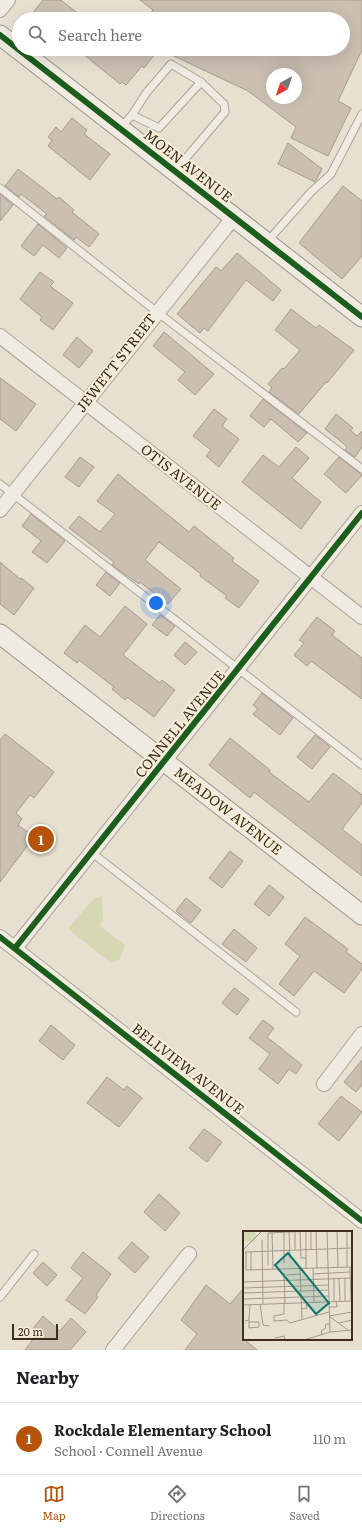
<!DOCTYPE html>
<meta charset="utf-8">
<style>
:root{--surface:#fff;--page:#f6f6f6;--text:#202124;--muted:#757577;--line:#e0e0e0;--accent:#b45309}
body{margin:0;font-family:Literata,serif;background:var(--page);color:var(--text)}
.compass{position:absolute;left:266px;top:68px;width:36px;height:36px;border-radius:50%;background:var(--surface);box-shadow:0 4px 16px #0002;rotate:220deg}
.scale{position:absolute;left:12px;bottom:10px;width:46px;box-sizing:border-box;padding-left:4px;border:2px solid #3d2e20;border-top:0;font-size:11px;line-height:14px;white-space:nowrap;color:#3d2e20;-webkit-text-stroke:3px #f7eed8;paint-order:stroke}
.you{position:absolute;left:156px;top:603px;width:14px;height:14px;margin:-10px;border:3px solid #fff;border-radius:50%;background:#1a73e8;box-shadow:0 0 0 6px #1a73e833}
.badge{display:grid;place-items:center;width:26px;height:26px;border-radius:50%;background:var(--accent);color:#fff;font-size:13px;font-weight:700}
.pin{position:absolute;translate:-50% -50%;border:2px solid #fff;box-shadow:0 1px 4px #0006}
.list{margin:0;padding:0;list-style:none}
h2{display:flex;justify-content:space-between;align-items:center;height:52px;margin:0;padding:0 16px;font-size:17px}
h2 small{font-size:13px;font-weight:400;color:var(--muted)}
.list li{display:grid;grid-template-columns:26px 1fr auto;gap:12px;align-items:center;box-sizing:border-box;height:72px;padding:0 16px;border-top:1px solid var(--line)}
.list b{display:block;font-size:15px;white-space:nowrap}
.list p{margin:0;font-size:13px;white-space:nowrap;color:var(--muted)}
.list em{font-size:13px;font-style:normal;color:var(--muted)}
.icon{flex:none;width:22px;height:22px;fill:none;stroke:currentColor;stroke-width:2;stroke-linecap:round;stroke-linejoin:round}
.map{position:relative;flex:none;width:362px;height:1350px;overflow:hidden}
.search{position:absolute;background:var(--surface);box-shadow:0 4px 16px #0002;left:12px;right:12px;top:12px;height:44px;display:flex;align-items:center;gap:10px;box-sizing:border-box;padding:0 14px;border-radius:22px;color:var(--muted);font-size:15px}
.sheet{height:124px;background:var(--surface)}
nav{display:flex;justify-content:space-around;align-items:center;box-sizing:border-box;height:56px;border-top:1px solid var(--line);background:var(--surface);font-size:11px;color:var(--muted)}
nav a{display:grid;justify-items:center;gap:2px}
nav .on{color:var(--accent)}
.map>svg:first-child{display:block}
</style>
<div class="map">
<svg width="362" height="1350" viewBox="0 0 362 1350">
<rect width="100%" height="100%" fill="#e7e0d1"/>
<path fill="#d6d7b3" d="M102,896l1,23 -3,7 25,19 -5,14 -9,4 -43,-34 26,-31z"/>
<g fill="#cbbfb2" stroke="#a89c90" fill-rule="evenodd">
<path d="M43,0h18l24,19h-57z"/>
<path d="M140,0h222v50l-24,51 13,7 -23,48 -37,-18 5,-11 -48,-36 -89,-42 -15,19 -2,-2 -16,19 -4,-3 -2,2 -43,-35h266v-30h-197l7,-9zM272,74h24v24h-24z"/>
<path d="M72,118l15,12 -3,4 26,20 -20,26 -42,-34 4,-6 -4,-3 8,-10 5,5z"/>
<path d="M288,143l34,26 -7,13 -37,-18z"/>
<path d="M18,169l39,30 2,-2 15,13 -2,2 27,22 -10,13 -13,-10 -2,3 -30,-24 3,-2 -26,-20 -2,3 -14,-11z"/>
<path d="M343,186l19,15v55l-20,23 -43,-36z"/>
<path d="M0,194l13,11 -13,16z"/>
<path d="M38,224l29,24 -8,10 -16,-13 -9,11 -13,-10z"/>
<path d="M237,253l44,37 -8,11 -27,-21 -38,51 -4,-3 -4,5 -23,-19 39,-47 5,4z"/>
<path d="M40,272l14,10 -4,4 23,17 -20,27 -13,-10 2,-3 -22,-18z"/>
<path d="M291,309l25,19 3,-3 35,25 -27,33 -1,-1 -27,32 -30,-22 3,-4 -4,-4 14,-16 2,1 16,-19 -25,-20z"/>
<path d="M164,332l50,42 -19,21 -17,-15 7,-8 -32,-26z"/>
<path d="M77,337l16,14 -14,17 -16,-13z"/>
<path d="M0,378l36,26 -20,27 -16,-12z"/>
<path d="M263,399l44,34 -9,9 -27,-23 -7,8 -14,-11z"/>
<path d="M214,409l13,10 -5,7 17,13 -20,28 -13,-11 5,-6 -18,-14z"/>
<path d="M336,414l17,14 -3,2 7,6 5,-5v16l-7,10 -10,-7 2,-3 -3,-3 -19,-15z"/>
<path d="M296,447l13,11 -17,20 29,24 -20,27 -59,-47 21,-27 16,12z"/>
<path d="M80,457l14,10 -15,20 -14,-10z"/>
<path d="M339,457l23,18 -16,18 -22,-19z"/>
<path d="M118,474l71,58 5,-6 40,32 -2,3 27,20 -20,27 -14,-10 2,-2 -27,-20 1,-2 -42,-32 -14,18 36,29 -13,15 -28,-22 -1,2 -13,-9 -14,-10 2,-3 -45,-34 10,-12 21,16 15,-18 -18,-13z"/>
<path d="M31,514l34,27 -18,22 -15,-11 9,-11 -19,-15z"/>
<path d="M0,562l20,17 1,-1 13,10 -20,27 -14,-11z"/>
<path d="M106,572l14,11 -10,13 -14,-11z"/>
<path d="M125,606l22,18 -24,31 37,28 2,-3 13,10 -21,27 -27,-20 -2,3 -13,-11 2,-2 -35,-27 -2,3 -13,-10 21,-28 15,12z"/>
<path d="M160,615l15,11 -8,10 -15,-11z"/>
<path d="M317,617l18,14 -3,4 30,23v41l-51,-38 -4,5 -13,-11 10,-12 -5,-3z"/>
<path d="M185,642l12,10 -12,13 -11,-10z"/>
<path d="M262,693l31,25 -13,17 -27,-21 5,-5 -5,-4z"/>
<path d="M5,734l49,38 -20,26 -4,-3 -14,18 6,6 -4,6 16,12 -34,45v-142z"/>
<path d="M315,735l15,12 -18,22 -15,-12z"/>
<path d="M230,738l40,32 -1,2 40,30 24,-29 29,22v8l-20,26 20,16v31l-108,-84 -4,6 -41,-33z"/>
<path d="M230,851l13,10 -21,27 -13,-10z"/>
<path d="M269,885l15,12 -15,19 -15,-12z"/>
<path d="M186,898l15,12 -10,13 -15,-12z"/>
<path d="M305,917l43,32 -2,3 16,12v5l-18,24 -30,-22 -20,25 -15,-12 21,-28 -15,-12z"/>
<path d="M234,929l23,19 -11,14 -24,-18z"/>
<path d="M234,988l15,11 -12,16 -15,-12z"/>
<path d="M263,1020l11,8 -7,9 35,28 -6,9 -7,-5 -11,15 -19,-15 11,-15 -21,-16z"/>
<path d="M51,1025l24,20 -12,15 -24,-19z"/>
<path d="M362,1060v25l-6,7 -12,-10z"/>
<path d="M107,1077l17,13 3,-4 15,12 -23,29 -32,-24z"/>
<path d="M341,1096l21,16 -23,29 -21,-17z"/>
<path d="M204,1129l18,13 -15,20 -18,-14z"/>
<path d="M159,1194l21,19 -15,18 -21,-19z"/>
<path d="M132,1242l17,15 -14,16 -17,-15z"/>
<path d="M83,1252l28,22 -15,21 2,2 -13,17 -19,-14 17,-22 -12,-10z"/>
<path d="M43,1262l14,13 -10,11 -14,-13z"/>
<path d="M206,1285l24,19 14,-16v51l13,11h-72l12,-16 -16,-14z"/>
<path d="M43,1316l17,15 11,-13 15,14 -16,18h-45l12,-16 -5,-4z"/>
</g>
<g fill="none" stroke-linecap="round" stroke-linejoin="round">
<g stroke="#ada599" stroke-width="9">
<g id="lane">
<path d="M132,115l27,13 42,-46 23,22 1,8 -50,59"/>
<path d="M120,128l12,-13 15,-23 24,-28 30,18"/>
<path d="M0,188l157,124 205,157"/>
<path d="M267,242l44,-50 20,-18 31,-60"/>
<path d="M0,484l362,281"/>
<path d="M91,852l205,160"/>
<path d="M0,1297l34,-43"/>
</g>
</g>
<g stroke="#ada599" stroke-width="16">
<g id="street">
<path d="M0,10l8,-10"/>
<path d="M0,336l362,281"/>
<path d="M0,510l234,-293"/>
<path d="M0,937l362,284"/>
<path d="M15,948l347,-435"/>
<path d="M324,1084l38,-50"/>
<path d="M113,1350l76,-96"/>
</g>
</g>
<g stroke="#9c958a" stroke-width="21">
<g id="secondary">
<path d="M0,35l362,282"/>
<path d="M0,634l362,281"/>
</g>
</g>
<use href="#lane" stroke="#efebe3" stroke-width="7"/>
<use href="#street" stroke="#efebe3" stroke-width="14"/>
<use href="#secondary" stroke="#efebe3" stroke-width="19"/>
<g stroke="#f7eed8" stroke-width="8">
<g id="cycleway">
<path d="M0,35l362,282"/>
<path d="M0,937l362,284"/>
<path d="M15,948l347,-435"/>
</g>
</g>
<use href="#cycleway" stroke="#1b5e20" stroke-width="6"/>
</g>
<g text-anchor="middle" stroke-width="4" stroke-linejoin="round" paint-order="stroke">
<g font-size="14" fill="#3d2e20" stroke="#f7eed8">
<text transform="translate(188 166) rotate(38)" y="5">MOEN AVENUE</text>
<text transform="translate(116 363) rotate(-52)" y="5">JEWETT STREET</text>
<text transform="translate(181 477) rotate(38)" y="5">OTIS AVENUE</text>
<text transform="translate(180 724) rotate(-51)" y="5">CONNELL AVENUE</text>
<text transform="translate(228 811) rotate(38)" y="5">MEADOW AVENUE</text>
<text transform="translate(188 1069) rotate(38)" y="5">BELLVIEW AVENUE</text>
</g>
</g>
<g transform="translate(243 1231)">
<rect width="109" height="109" fill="#e7e0d1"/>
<path d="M0,0h11l3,5 -2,5 -4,2 -7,-3z" fill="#d6d7b3"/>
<path fill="none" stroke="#a3998a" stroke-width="1" d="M68,0v19M73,0l1,37M84,0l3,101M94,0l1,36M104,0v36M41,1v31M46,1l1,26M52,1v18M57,1l1,26h5M63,1v36M29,2l1,36M19,9l1,64M0,19l19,-19M2,21l107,-4M3,21v18l106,-3M8,21v18M25,34v-32l43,-2M107,36l1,34M70,37l1,34M57,38l2,50M41,42l1,30M70,43l37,-2M44,44l13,-1M102,47v23M91,48v22M96,48l1,22M0,51l109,-4M1,57l85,-3M1,62l85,-3M1,68l85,-3M41,72v11l-10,2v5l13,-1 3,3 39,-11M17,73l3,21 6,1M0,74l109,-4M86,76h8l-1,-6M58,78l6,-1 -1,-6M86,85l20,15M86,85l23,-4M6,89v8l10,-1v-5h-10M2,90l4,-1 1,-16M96,92l13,-3M79,104l-1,-4 4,-2 1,-5h3M32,107l9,-2 1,4M61,109l26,-8 22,-2"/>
<path fill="#0f766e" fill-opacity="0.15" stroke="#0f766e" stroke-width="2" d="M45,22l41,50 -13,11 -41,-49z"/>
<rect width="109" height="109" fill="none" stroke="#3d2e20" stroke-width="2"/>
</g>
</svg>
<svg class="compass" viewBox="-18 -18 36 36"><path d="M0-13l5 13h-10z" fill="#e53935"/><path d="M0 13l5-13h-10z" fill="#757577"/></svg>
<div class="scale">20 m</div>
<div class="you"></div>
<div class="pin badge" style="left:41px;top:839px">1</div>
<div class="search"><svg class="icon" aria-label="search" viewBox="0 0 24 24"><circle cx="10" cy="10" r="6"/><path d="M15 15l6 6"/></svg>Search here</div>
</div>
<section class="sheet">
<h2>Nearby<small></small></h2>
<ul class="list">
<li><span class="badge">1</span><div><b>Rockdale Elementary School</b><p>School · Connell Avenue</p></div><em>110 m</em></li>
</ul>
</section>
<nav>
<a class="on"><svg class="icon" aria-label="map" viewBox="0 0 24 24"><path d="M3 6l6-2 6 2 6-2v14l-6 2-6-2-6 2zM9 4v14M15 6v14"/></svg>Map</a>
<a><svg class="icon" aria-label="directions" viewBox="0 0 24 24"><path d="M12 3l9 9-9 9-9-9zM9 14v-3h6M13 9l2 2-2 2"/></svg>Directions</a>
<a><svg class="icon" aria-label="saved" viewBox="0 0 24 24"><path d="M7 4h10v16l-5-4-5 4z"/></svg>Saved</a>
</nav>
